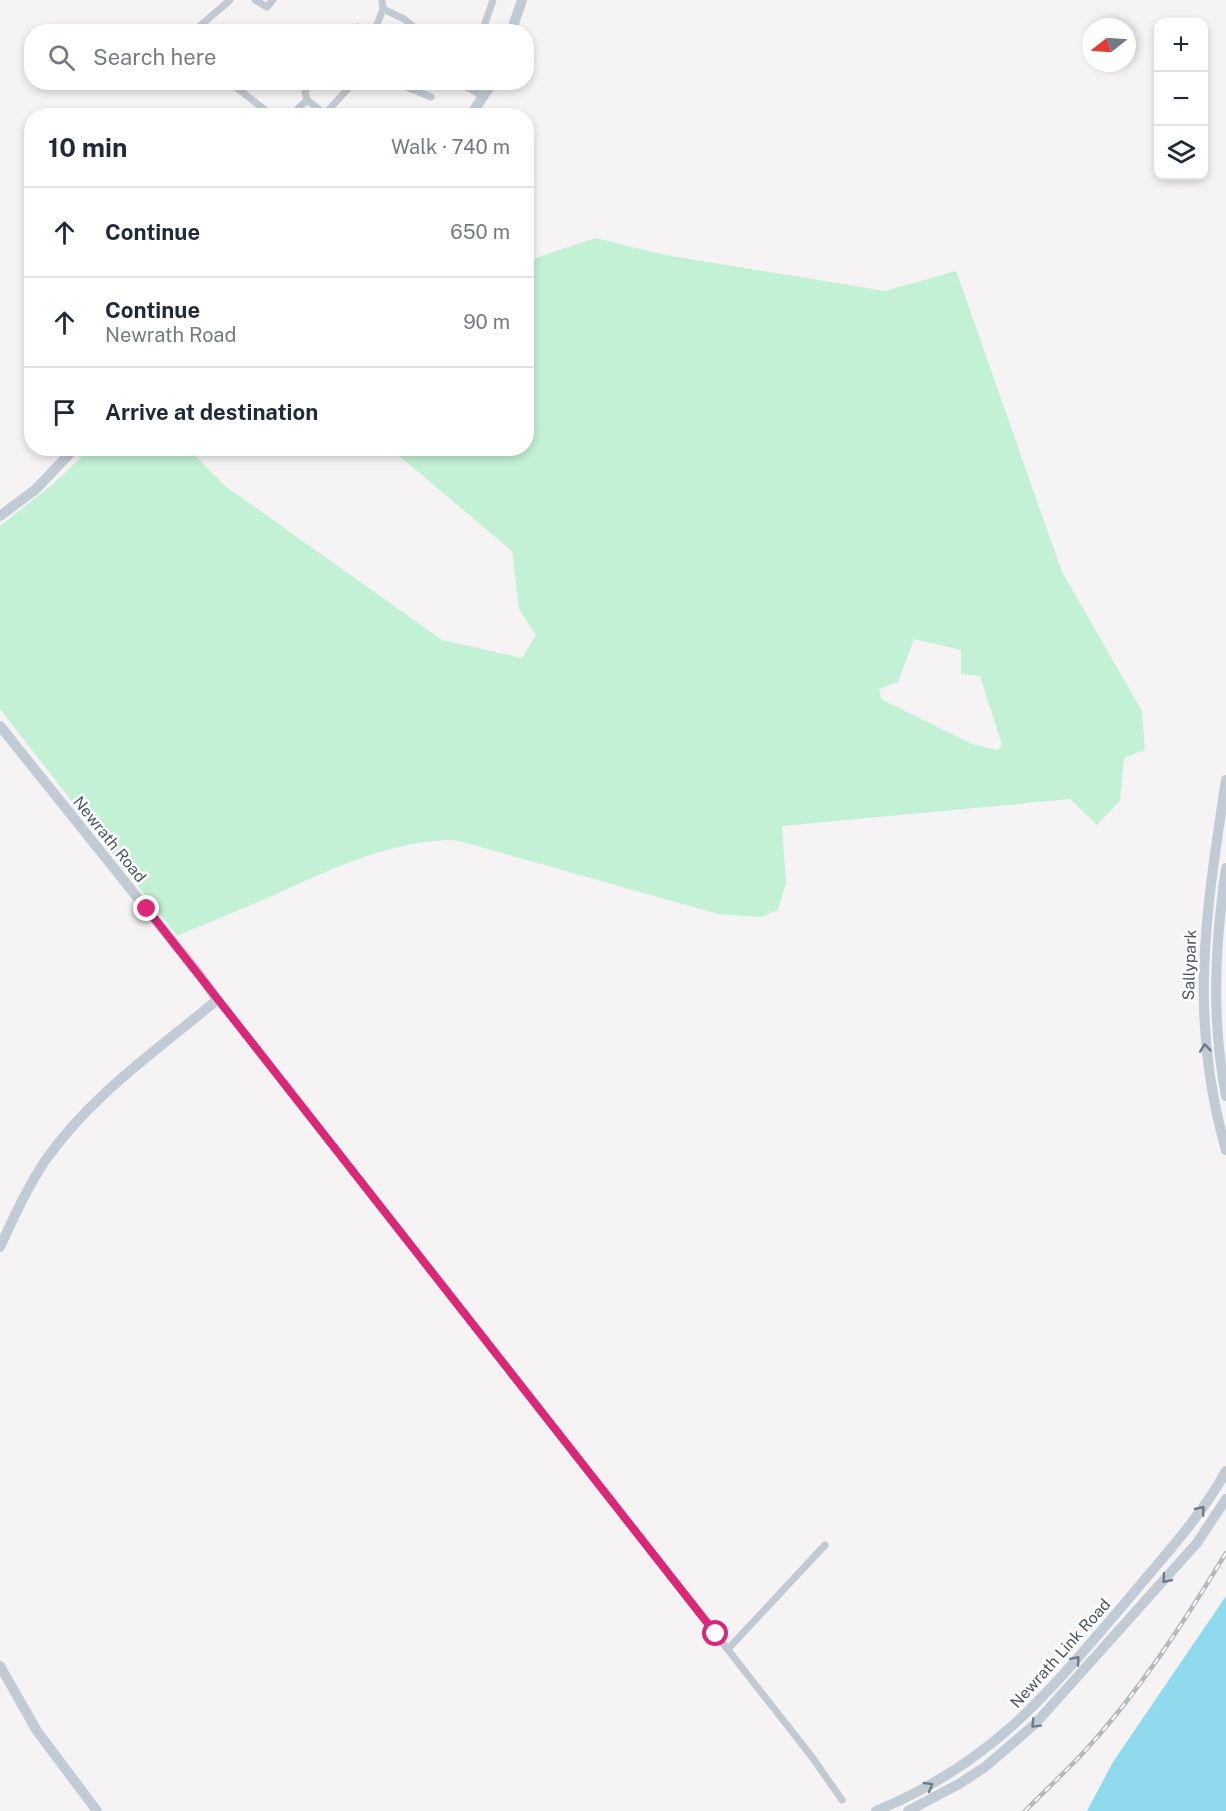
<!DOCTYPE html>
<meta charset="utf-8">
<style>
:root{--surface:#fff;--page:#f6f6f7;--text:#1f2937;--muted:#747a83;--line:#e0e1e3}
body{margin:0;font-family:"Public Sans",sans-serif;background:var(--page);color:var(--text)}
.controls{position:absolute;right:18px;top:18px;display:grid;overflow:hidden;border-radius:12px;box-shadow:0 3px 9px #0003}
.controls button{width:54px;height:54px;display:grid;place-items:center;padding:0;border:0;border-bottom:2px solid var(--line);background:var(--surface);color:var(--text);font:30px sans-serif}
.compass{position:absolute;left:1082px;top:18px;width:54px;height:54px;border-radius:50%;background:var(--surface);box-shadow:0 3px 9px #0003;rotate:253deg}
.stop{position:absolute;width:18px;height:18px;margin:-14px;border:4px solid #db2777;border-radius:50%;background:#fff}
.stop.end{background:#db2777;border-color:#fff;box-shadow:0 2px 6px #0008}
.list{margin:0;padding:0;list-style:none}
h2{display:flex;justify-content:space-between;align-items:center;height:78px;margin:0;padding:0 24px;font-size:26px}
h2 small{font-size:20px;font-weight:400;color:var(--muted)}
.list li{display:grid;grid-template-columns:39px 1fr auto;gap:18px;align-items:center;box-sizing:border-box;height:90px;padding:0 24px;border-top:2px solid var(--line)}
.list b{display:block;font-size:22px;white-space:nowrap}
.list p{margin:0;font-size:20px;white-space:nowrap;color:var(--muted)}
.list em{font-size:20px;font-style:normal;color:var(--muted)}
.icon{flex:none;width:33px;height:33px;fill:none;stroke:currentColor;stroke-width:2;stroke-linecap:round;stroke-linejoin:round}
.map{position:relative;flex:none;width:1226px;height:1811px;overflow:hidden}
.search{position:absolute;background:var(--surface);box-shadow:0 3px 9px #0003;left:24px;top:24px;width:510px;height:66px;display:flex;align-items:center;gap:15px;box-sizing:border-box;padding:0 21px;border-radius:24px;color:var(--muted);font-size:22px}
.panel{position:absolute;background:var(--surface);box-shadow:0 3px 9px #0003;left:24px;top:108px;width:510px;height:348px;border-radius:24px}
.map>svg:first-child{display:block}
</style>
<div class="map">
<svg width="1226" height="1811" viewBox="0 0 1226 1811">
<rect width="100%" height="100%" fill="#f5f3f3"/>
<path fill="#c3f1d5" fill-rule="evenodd" d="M595,238l70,17 220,36 71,-20 106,301 80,139 3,39 -21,8 -4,43 -23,24 -27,-26 -288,27 4,57 -8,27 -17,7 -43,-3 -262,-74c-66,0 -127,30 -186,57 -31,13 -62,26 -93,39l-177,-227v-183l53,-42 37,-35h99l36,37 217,154 80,18 14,-23 -17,-26 -7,-58 -121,-102 135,-1 1,-187zM914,639l47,11v24l19,2 22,69 -5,5 -25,-6 -91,-45 -2,-10 19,-7z"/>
<path fill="#90daee" d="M1226,1596v215h-139l26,-49z"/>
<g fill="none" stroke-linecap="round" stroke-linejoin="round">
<g stroke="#c1cad2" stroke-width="7">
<path d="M255,0l12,7 6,-7"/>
<path d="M383,9l21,10 16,13"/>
<path d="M358,27l8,5"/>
<path d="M193,32l37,-32"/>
<path d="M374,32l9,-23 -1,-9"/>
<path d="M482,32l11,-32"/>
<path d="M229,82l44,34"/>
<path d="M394,82l37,15"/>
<path d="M458,82l26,15"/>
<path d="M307,100l18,14"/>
<path d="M290,116l17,-16 -2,-8 5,-10"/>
<path d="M323,116l31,-34"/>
<path d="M31,327l1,-1"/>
<path d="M217,1000l12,13 583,744 30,43"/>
<path d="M728,1649l97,-104"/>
</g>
<g stroke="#c1cbd6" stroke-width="10">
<path d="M511,32l11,-32"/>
<path d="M470,116l23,-34"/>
<path d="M0,516l36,-27 39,-41"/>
<path d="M0,726l202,252 15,22c-61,51 -126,95 -172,161 -18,27 -31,56 -45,86"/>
<path d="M1226,780c-20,131 -38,239 0,370"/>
<path d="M1226,868c-11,76 -15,151 0,228"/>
<path d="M0,1666l37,65 60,80"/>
<path d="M876,1811c119,-49 174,-120 254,-214 33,-40 71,-80 96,-126"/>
<path d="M908,1811l51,-27 26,-17 50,-43 162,-181 29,-44"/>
</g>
<g stroke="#b5b8bd" stroke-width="4.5">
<path id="rail" d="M1025,1811c20,-20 40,-39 59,-59 55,-60 100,-130 142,-199"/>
</g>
<use href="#rail" stroke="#fff" stroke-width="2" stroke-dasharray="7" stroke-linecap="butt"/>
</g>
<defs><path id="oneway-chevron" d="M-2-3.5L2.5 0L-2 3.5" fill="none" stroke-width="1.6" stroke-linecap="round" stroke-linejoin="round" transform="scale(1.5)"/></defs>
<g stroke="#6e7984">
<use href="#oneway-chevron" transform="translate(1205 1048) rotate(-96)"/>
<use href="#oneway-chevron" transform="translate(1201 1510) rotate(-51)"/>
<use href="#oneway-chevron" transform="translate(1166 1579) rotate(131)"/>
<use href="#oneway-chevron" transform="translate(1076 1660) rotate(-49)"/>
<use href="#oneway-chevron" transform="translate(1035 1724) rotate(135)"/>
<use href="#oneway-chevron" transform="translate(929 1786) rotate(-30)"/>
</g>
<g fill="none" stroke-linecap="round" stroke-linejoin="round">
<path stroke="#db2777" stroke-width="8" d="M147,909l569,725"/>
</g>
<g text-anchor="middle" stroke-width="5" stroke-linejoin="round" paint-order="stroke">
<g font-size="16" fill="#4a5661" stroke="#fff">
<text transform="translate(110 839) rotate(51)" y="6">Newrath Road</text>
<text transform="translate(1189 965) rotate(-88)" y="6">Sallypark</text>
<text transform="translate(1060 1653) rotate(-48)" y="6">Newrath Link Road</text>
</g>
</g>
</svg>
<div class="controls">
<button>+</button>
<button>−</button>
<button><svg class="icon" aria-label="layers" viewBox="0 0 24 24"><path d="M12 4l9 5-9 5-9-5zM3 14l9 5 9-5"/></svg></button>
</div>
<svg class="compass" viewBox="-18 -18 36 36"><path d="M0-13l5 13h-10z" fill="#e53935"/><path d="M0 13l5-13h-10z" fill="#747a83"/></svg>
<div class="stop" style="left:716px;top:1634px"></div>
<div class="stop end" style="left:147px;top:909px"></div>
<div class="search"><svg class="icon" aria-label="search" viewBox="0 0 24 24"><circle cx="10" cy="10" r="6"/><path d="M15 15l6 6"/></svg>Search here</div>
<section class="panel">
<h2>10 min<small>Walk · 740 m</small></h2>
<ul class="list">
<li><svg class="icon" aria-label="ahead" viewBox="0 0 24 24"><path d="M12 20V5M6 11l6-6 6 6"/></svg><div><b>Continue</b></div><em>650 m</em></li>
<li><svg class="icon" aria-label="ahead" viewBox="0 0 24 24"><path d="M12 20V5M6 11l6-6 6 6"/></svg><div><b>Continue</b><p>Newrath Road</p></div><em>90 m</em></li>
<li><svg class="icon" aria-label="arrive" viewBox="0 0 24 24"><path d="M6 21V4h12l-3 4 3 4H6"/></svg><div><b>Arrive at destination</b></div></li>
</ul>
</section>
</div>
